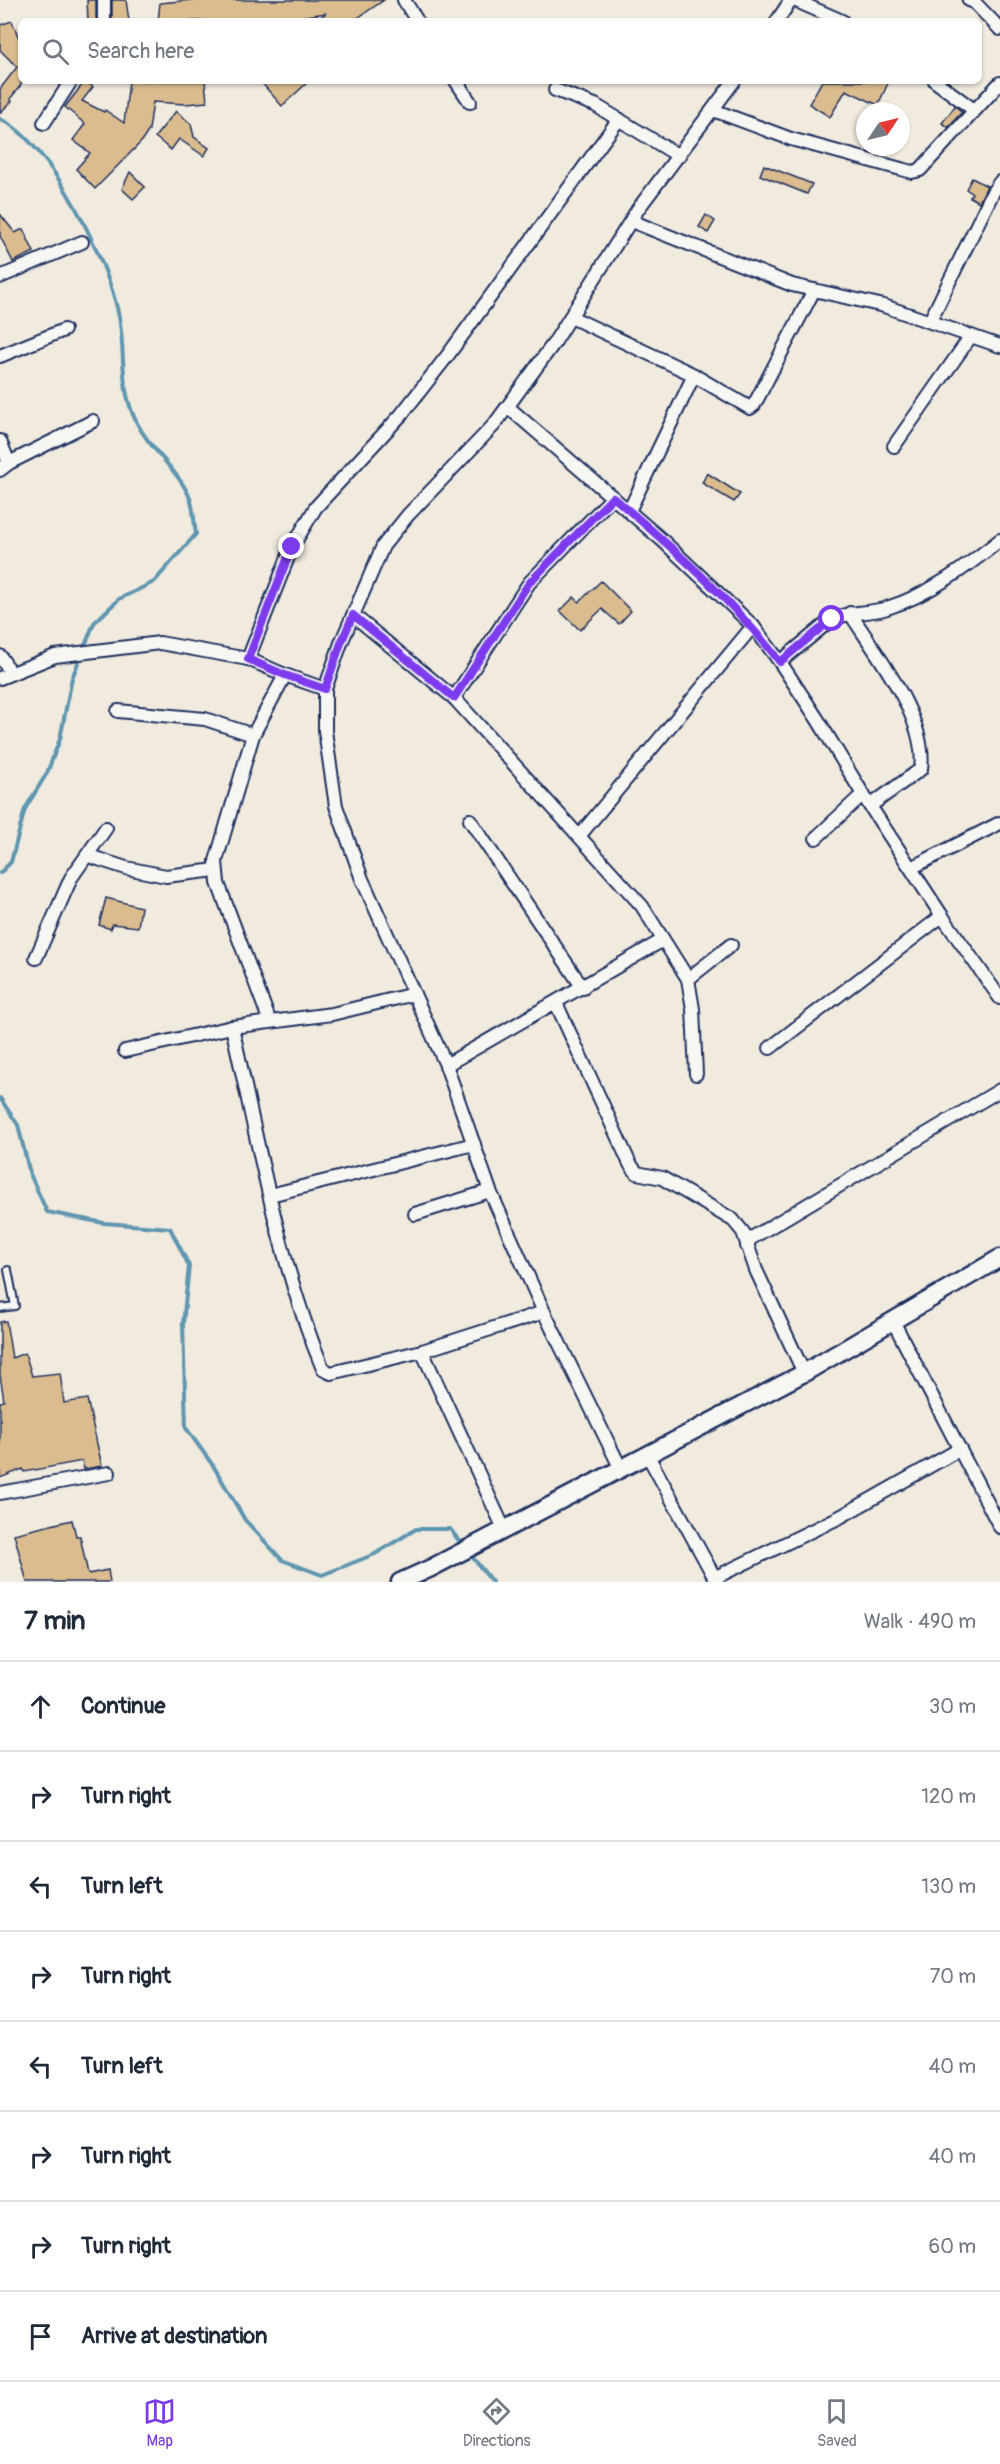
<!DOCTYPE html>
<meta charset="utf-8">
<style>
:root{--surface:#fff;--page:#f6f6f7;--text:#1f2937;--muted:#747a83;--line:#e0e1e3;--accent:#7c3aed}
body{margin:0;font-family:Pangolin,sans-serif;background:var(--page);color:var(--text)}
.compass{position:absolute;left:856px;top:102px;width:54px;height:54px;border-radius:50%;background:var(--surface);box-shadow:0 2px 4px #0004;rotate:55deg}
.stop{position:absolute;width:18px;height:18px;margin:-14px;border:4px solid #7c3aed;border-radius:50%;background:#fff}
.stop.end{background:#7c3aed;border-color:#fff;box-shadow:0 2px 6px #0008}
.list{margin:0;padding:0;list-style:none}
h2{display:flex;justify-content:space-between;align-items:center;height:78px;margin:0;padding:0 24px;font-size:26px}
h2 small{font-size:20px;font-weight:400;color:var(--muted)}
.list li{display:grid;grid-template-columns:39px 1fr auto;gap:18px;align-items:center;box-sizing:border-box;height:90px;padding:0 24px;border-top:2px solid var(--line)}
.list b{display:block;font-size:22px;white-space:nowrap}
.list em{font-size:20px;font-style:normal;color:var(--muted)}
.icon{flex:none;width:33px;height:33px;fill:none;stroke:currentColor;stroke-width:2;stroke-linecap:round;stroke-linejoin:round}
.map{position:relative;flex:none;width:1000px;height:1582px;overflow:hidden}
.search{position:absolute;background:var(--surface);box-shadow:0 2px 4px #0004;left:18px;right:18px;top:18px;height:66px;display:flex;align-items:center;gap:15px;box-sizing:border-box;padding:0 21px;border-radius:9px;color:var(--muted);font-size:22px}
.sheet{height:798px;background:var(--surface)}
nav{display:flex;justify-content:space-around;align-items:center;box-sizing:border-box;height:84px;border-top:2px solid var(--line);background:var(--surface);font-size:16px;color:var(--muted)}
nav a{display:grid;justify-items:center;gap:3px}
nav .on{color:var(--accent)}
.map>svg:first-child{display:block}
</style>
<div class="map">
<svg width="1000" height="1582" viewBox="0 0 1000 1582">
<rect width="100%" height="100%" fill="#f1eade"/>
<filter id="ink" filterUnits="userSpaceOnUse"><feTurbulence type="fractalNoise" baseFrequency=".0167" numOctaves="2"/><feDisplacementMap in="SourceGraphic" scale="12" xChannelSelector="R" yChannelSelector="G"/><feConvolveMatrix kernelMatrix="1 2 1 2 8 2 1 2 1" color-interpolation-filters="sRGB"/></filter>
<g filter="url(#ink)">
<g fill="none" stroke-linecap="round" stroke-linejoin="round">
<g stroke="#5e96b0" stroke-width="4">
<path d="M0,119c51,23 109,144 119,198 6,32 1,64 13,95 13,35 45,55 58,86 4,11 4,25 6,36l-42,48 -35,17 -25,24 -22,55 -12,61 -13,34 -22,36 -14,53 -11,11"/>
<path d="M0,1098l18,27 12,49 17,38 57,11 66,5 19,38 -6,58 3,104 28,39 31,53 37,40 40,15 53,-21 41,-25h34l13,17"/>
<path d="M470,1554l22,28"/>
</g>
</g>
<g fill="#dbbc8f" stroke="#1b2f5e" stroke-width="1.5">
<path d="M87,0h9v21h-8z"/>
<path d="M112,0h14l3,21h-17z"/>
<path d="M192,0h192l-31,21h-38l11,-8 -52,8h-116l2,-18z"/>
<path d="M12,21l9,22v42l-11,14 2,2 -12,12v-24l17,-22 -17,-17v-25z"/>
<path d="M85,81l8,6 -11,14 22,11 1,-2 19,13 5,-42h76l2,21 -22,2 -32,-2 -4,28 -7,11 -47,48 -19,-20 14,-16 -17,-13 12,-16 -20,-17z"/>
<path d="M260,81h49l-27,25z"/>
<path d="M822,81h67l-11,24 -32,-15 -16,27 -21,-13z"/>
<path d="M955,106l7,6 -14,15 -6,-4z"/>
<path d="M176,111l15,13 3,13 15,11 -5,8 -25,-17 -8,11 -16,-13z"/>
<path d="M764,165l48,19 -5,10 -47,-19z"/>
<path d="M130,172l15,15 -12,12 -11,-10z"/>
<path d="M972,178l15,8 -8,16 -9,-5 2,-4 -6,-4z"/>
<path d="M0,214l15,19 8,-4 11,23 -21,10 -13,-26z"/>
<path d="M706,215l9,6 -7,12 -9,-6z"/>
<path d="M707,473l33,21 -6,8 -32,-19z"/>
<path d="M601,581l30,30 -12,13 -17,-15 -22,21 -20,-19 14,-14 5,5z"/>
<path d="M106,898l35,9 -3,20 -26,-3 -1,5 -12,-4z"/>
<path d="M6,1321l6,37 13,-5 7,23 28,-3 4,30 23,-4 15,67 -18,3 -2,-8 -58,11 -1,-3 -23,9v-76l4,-1 -4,-26v-53z"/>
<path d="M72,1520l4,16h4l8,38 20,-4 2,12h-83l-13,-48z"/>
</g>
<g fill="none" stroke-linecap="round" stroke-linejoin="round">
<g stroke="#1b2f5e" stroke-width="10">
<path id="service" d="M0,1308l15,-2 -7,-36"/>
</g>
<g stroke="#1b2f5e" stroke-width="16">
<g id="minor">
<path d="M104,0v21"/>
<path d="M404,0l13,21"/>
<path d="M794,0l48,21"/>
<path d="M969,0l5,2 26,27"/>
<path d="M777,21l14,-21"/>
<path d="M456,81l14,21"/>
<path d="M935,81l39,29"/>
<path d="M555,90l40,15 84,51"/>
<path d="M713,110l78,29 121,33 8,-2 80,-87"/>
<path d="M44,123l27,-42"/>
<path d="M631,221l161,64 92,21 116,40"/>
<path d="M0,277l82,-35"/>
<path d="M571,317l119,56 60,35 4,-3 60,-115"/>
<path d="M930,321l63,-129 7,-10"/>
<path d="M0,356l64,-26"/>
<path d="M508,407l154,133 91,86 27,36 38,58 52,86 72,110 58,82"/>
<path d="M0,441l9,22"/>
<path d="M894,446l77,-110"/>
<path d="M0,470l9,-7 84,-42"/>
<path d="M629,511l65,-136"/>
<path d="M850,613c26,41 78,106 71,156l-51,37"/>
<path d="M353,615l101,83 188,208 46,73 5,30 3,65"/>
<path d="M0,656l11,17"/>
<path d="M248,659l44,-112 24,-40 85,-92 47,-60 171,-236"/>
<path d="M780,662l52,-43c18,-8 37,-5 55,-11 42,-13 79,-41 113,-68"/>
<path d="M0,678l55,-22 105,-13 88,16 37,16 40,14"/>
<path d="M454,698l75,-115 84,-86"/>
<path d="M118,711l87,8 48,16"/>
<path d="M470,820l113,168"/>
<path d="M580,835l173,-209"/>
<path d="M816,838l47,-44"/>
<path d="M89,856l37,12 40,8 50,-6"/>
<path d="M911,868l89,-45"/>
<path d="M36,958l35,-80 35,-50"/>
<path d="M688,979l43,-34"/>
<path d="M556,1003l74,161 7,9 25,5 71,42 10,12 13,38 48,103"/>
<path d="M270,1022l-52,-139 -2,-22 37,-126 32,-60"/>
<path d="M232,1027c26,113 46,235 91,342l8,4 91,-22 122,-39"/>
<path d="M770,1048l172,-132"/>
<path d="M125,1051l107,-24 100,-13 82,-20"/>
<path d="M446,1065l217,-125"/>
<path d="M270,1195l204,-51"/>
<path d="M415,1214l75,-23"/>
<path d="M747,1246l3,-7 250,-149"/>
<path d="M893,1321l107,206"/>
<path d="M422,1351l82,178"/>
<path d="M647,1454l70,128"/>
<path d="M620,1467l-76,-155 -54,-121 -44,-126 -84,-186 -26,-73 -11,-75v-42l16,-46 42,-97 25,-31 86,-90 60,-82 84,-134 96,-128"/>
<path d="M0,1493l109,-20"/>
<path d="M714,1578l126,-61 120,-68"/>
</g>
</g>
<g stroke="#1b2f5e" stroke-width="21">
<path id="secondary" d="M400,1582l31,-14 373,-195 196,-115"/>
</g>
<use href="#service" stroke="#f6f6f2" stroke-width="6"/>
<use href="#minor" stroke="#f6f6f2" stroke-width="12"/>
<use href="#secondary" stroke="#f6f6f2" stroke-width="16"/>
</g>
</g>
<g fill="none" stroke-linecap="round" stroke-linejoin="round" filter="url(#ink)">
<path stroke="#7c3aed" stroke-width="8" d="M292,547l-44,112 37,16 40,14 16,-46 12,-28 101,83 75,-115 84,-86c59,50 120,104 167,165l52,-43"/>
</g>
</svg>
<svg class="compass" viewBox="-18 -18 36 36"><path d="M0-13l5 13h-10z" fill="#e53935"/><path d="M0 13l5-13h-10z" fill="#747a83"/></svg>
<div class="stop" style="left:832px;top:619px"></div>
<div class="stop end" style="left:292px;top:547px"></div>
<div class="search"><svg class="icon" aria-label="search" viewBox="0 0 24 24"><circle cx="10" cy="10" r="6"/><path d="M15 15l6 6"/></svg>Search here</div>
</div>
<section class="sheet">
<h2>7 min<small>Walk · 490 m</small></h2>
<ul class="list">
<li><svg class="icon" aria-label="ahead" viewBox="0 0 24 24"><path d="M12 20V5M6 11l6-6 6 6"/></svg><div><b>Continue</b></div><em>30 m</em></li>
<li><svg class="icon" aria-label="right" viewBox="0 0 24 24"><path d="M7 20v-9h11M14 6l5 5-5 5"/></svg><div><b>Turn right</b></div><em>120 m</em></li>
<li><svg class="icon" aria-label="left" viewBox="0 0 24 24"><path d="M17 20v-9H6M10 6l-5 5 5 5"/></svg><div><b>Turn left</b></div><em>130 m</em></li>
<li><svg class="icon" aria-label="right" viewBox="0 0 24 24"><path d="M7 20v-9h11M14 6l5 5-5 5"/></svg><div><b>Turn right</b></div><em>70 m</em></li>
<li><svg class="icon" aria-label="left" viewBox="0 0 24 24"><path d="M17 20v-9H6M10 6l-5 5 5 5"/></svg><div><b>Turn left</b></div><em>40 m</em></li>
<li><svg class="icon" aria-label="right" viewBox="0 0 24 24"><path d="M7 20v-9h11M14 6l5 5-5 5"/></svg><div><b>Turn right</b></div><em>40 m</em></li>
<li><svg class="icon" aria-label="right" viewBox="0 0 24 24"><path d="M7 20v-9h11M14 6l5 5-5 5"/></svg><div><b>Turn right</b></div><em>60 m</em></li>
<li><svg class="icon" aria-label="arrive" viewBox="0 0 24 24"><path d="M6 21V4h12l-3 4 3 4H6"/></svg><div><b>Arrive at destination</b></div></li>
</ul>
</section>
<nav>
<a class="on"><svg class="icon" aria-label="map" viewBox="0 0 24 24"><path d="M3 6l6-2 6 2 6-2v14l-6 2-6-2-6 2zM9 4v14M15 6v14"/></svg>Map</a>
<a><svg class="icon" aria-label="directions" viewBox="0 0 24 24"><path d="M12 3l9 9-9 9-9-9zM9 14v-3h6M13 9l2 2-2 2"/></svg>Directions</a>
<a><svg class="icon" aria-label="saved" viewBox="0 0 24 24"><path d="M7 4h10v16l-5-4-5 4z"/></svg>Saved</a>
</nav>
